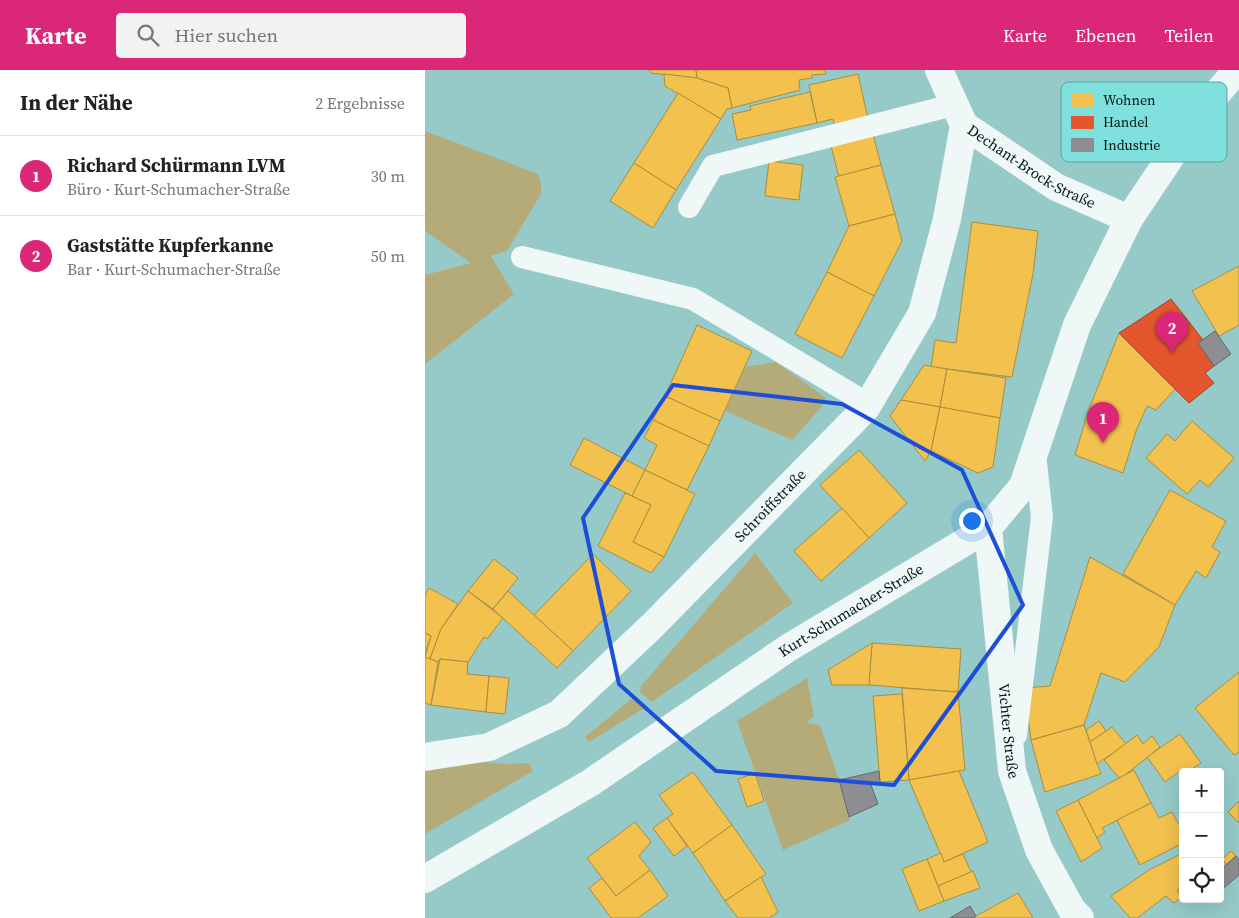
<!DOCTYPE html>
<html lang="de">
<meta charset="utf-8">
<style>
:root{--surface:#fff;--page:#f2f2f2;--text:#222;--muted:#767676;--line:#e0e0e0;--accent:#db2777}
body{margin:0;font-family:"Source Serif 4",serif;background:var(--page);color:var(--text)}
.controls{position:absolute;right:15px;bottom:15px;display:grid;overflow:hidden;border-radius:5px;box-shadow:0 5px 20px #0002}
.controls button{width:45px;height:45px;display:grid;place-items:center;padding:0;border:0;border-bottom:1px solid var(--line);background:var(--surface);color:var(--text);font:25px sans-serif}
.you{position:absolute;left:546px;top:450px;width:18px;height:18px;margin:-12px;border:4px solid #fff;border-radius:50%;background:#1a73e8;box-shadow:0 0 0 8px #1a73e833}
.badge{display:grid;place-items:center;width:32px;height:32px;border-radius:50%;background:var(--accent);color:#fff;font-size:16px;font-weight:700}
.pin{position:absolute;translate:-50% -41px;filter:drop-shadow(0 1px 2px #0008)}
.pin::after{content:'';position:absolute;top:26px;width:18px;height:15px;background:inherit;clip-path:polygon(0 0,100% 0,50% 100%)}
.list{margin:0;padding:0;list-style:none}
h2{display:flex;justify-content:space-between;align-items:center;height:65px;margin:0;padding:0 20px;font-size:21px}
h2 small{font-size:16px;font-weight:400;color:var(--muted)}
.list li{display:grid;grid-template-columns:32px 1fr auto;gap:15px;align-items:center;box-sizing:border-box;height:80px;padding:0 20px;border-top:1px solid var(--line)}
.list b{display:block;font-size:19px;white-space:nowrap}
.list p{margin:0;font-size:16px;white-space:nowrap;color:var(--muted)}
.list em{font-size:16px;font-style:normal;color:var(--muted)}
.icon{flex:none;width:28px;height:28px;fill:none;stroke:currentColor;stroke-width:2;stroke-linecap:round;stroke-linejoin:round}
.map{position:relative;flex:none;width:814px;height:848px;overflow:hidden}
header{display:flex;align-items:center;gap:30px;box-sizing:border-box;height:70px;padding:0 25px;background:var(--accent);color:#fff}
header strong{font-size:24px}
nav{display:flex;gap:28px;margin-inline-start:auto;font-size:18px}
.search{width:350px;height:45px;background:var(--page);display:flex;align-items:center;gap:12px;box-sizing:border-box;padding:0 18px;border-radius:5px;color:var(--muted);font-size:19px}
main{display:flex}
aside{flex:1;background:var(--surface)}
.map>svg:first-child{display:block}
</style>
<header>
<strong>Karte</strong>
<div class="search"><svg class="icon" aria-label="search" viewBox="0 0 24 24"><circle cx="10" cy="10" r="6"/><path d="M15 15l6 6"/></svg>Hier suchen</div>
<nav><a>Karte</a><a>Ebenen</a><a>Teilen</a></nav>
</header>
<main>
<aside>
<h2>In der Nähe<small>2 Ergebnisse</small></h2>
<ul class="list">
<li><span class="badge">1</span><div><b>Richard Schürmann LVM</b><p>Büro · Kurt-Schumacher-Straße</p></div><em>30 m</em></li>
<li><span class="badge">2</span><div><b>Gaststätte Kupferkanne</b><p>Bar · Kurt-Schumacher-Straße</p></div><em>50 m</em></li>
</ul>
</aside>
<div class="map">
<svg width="814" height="848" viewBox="0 0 814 848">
<rect width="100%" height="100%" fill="#95cac9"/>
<g fill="#b4ab79">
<path d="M0,61l113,43 3,9v11l-34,57 -16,5 23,38 -89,70v-89l46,-12 -46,-32z"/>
<path d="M351,292l50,36v4l-34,38 -67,-29 20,-44z"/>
<path d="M330,483l38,50 -141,99 -12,-10 1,-6z"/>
<path d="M382,608l7,38 -8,7 14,2 19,55 11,40 -67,30 -46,-129z"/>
<path d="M210,626l11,11 -57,35 -4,-5z"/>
<path d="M26,690l57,4 21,-1 4,8 -108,63v-70z"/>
</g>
<g fill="#f2c14e" stroke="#a98e3e">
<path d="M224,0h47l1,8 -46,-5z"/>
<path d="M271,0h129l1,4 -14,1v3l-13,2 1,10 -68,18 -4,-20 -31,-10z"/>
<path d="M239,4l33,4 31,10 4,20 -5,1 -6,10 -56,-33z"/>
<path d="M433,4l10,45 -33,7 -2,-7 -16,4 -8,-38z"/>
<path d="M385,22l7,31 -80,17 -5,-26 19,-4 -1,-4z"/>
<path d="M253,23l43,26 -45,71 -42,-27z"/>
<path d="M447,60l9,35 -42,12 -9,-35z"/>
<path d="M344,91l34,4 -4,35 -34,-4z"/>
<path d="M209,93l42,27 -23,38 -43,-27z"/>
<path d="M456,95l14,49 -46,12 -14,-49z"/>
<path d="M470,144l7,27 -28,55 -47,-24 22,-46z"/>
<path d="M547,152l66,9 -5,43 -21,103 -81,-10 4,-27 21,3z"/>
<path d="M814,196v59l-20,11 -27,-45z"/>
<path d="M402,202l47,24 -32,62 -47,-24z"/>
<path d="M272,255l55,26 -32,70 -55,-25z"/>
<path d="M694,263l57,55 -20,22 -9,-4 -11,25 -13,42 -48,-18 13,-43z"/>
<path d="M499,295l23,4 -7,38 -39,-7z"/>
<path d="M522,299l59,9 -6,40 -60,-11z"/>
<path d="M240,326l55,25 -11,25 -56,-26z"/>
<path d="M476,330l39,7 -9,44 -6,10 -35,-45z"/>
<path d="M515,337l60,11 -7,49 -15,6 -47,-22z"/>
<path d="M228,350l56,26 -22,44 -42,-20 12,-25 -13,-7z"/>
<path d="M767,351l42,37 -26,29 -8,-7 -13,14 -41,-36 21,-24 8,7z"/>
<path d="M159,368l61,32 -13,26 -62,-31z"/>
<path d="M434,380l48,53 -38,35 -49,-53z"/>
<path d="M220,400l50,24 -31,63 -31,-15 18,-37 -19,-9z"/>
<path d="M745,420l56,31 -14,26 8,5 -14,26 -10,-7 -21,34 -52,-31z"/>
<path d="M200,423l26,12 -18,37 31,15 -13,16 -53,-27z"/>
<path d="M417,438l27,30 -48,43 -27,-30z"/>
<path d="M168,484l38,37 -58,60 -39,-36z"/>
<path d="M665,487l85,48 -16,42 -34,35 -24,-9 -17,52 -53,15 -7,-52 26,-2z"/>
<path d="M69,489l24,19 -25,31 -25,-18z"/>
<path d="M4,518l29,16 -17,25 -11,30 -5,-2 6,-21 -6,-3v-38z"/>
<path d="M43,521l35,27 -16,21 -3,-2 -16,25 -28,-3 -2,3 -8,-3 11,-30z"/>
<path d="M83,521l65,60 -16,17 -64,-59z"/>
<path d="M0,563l6,3 -6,17z"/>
<path d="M447,573l89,6 -3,43 -89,-7z"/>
<path d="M447,573l-3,42h-37l-4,-15z"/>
<path d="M0,587l13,5 -7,43 -6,-2z"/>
<path d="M15,589l28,3 -1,12 22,2 -3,36 -55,-7z"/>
<path d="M814,602v80l-5,3 -39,-47z"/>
<path d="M64,606l20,2 -4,36 -19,-2z"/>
<path d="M477,618l56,4 7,78 -56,10z"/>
<path d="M477,624l7,86 -29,2 -7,-86z"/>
<path d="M674,651l7,10 -16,11 -4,-12z"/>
<path d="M659,655l17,49 -56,18 -14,-52z"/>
<path d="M687,657l14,17 -29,20 -7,-22z"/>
<path d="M755,664l21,29 -14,9 -4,-3 -18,13 -18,-25z"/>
<path d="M712,665l6,9 9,-8 8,11 -40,32 -16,-19z"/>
<path d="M709,700l17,33 -49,25 3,4 -8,6 -19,-38z"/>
<path d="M534,701l29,71 -44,20 -35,-82z"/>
<path d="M268,702l39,53 -39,28 -26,-35 6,-4 -14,-19z"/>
<path d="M330,703l9,28 -17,6 -9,-28z"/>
<path d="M653,730l24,48 -21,14 -25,-51z"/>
<path d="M814,731v22l-11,-11z"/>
<path d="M726,733l8,15 13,-6 11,20v11l-43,22 -23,-45z"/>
<path d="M242,748l20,28 -13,10 -21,-28z"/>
<path d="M210,752l16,20 -12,14 11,14 -34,26 -29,-38z"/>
<path d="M307,755l34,49 -41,27 -32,-48z"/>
<path d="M806,781l5,5 -9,9 -5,-6z"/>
<path d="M516,783l3,9 19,-8 8,18 -33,14 -11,-27z"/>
<path d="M758,783v33l-6,4 4,7 -7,6 -8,-7 -29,22h-7l-19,-22 38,-26z"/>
<path d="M502,789l17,42 -25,10 -17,-42z"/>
<path d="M225,800l18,26 -30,22h-27l-22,-30 13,-10 14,18z"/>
<path d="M548,801l7,17 -36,13 -6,-15z"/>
<path d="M336,807l17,35 -9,6h-31l-13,-17z"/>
<path d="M593,823l15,25h-59l2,-2z"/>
</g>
<path fill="#e4572e" stroke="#a04427" d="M746,229l32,41 -5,3 16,23 -9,7 9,10 -25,20 -70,-70z"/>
<g fill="#8d8d92" stroke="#636a6d">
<path d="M790,261l16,23 -17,12 -16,-23z"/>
<path d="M454,701l1,11 -9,3 7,19 -29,13 -10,-37z"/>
<path d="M811,786l3,4v15l-19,16v-21z"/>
<path d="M545,836l6,10 -2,2h-24z"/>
</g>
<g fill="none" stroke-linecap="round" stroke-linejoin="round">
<g stroke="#eff7f7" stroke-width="22">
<path d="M264,137l24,-41 240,-61"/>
<path d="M97,187l171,42 175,105"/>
<path d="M591,665l26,-218 -7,-63"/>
</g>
<g stroke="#eff7f7" stroke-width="28">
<path id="s1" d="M563,458l24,243 27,79 33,60 8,8"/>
<path id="s2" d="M0,687l64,-10 70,-33 93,-88 214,-218 56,-95 25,-94 17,-94"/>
</g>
<path stroke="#eff7f7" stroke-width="28" id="s3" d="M514,0l25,55 92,62 73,32"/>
<path stroke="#eff7f7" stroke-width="28" id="s4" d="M0,809l165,-96 198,-135 200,-120 35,-42 54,-161 52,-106 71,-106 37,-43"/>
</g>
<path fill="none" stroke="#1d4ed8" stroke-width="4" stroke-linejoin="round" d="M248,315l169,19 120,66 61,135 -129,180 -178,-14 -97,-87 -36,-166z"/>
<g text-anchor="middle" stroke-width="5" stroke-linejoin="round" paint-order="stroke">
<g font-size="15" fill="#001717" stroke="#7fe0de">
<text dy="5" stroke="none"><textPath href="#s3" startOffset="140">Dechant-Brock-Straße</textPath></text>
<text dy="5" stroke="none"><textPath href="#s2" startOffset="439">Schroiffstraße</textPath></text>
<text dy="5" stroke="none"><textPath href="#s4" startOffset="504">Kurt-Schumacher-Straße</textPath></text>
<text dy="5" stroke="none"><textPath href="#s1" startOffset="204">Vichter Straße</textPath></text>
</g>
</g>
<rect x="636" y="12" width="166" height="80" rx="8" fill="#7fe0de" stroke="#59a4a2" stroke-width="1"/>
<rect x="646" y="23" width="23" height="14" fill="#f2c14e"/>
<rect x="646" y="46" width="23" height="13" fill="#e4572e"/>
<rect x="646" y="68" width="23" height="14" fill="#8d8d92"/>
<g font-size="14" fill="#001717">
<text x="678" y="35">Wohnen</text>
<text x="678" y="57">Handel</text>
<text x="678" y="80">Industrie</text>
</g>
</svg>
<div class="controls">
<button>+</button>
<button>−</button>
<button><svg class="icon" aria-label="locate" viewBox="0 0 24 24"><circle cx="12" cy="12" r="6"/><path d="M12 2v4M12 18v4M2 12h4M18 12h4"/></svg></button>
</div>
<div class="you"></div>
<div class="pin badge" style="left:678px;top:373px">1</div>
<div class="pin badge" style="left:747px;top:283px">2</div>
</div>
</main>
